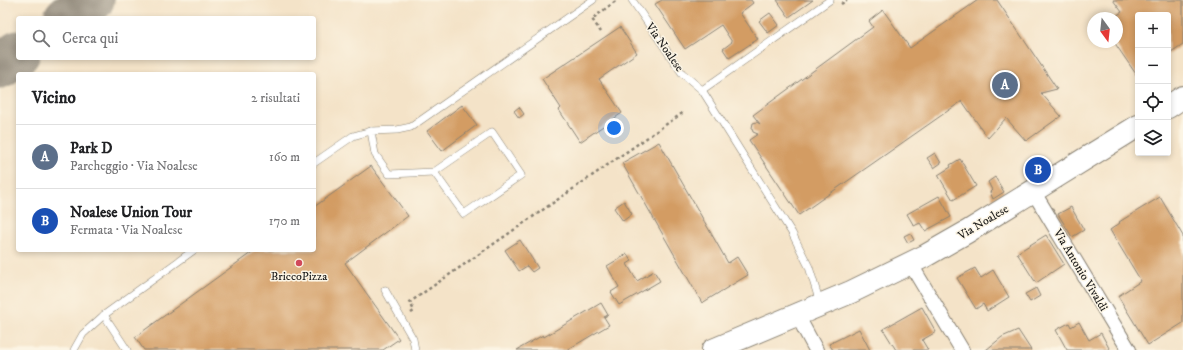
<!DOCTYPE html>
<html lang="it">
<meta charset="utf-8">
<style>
:root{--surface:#fff;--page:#f2f2f2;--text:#202124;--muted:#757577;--line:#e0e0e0;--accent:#1a73e8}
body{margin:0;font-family:"IM FELL DW Pica",serif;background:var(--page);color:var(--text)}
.controls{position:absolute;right:12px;top:12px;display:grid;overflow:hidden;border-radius:4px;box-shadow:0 2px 6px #0003}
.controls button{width:36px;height:36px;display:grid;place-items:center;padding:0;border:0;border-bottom:1px solid var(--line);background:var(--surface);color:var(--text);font:20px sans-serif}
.compass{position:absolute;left:1087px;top:12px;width:36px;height:36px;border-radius:50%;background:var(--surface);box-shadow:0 2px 6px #0003;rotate:165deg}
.you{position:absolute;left:614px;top:128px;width:14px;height:14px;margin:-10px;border:3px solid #fff;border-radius:50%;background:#1a73e8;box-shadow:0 0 0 6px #1a73e833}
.badge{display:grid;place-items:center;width:26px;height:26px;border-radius:50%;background:var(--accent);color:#fff;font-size:13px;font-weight:700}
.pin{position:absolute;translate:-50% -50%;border:2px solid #fff;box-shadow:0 1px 4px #0006}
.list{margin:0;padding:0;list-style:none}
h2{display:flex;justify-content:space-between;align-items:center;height:52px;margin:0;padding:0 16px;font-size:17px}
h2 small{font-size:13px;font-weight:400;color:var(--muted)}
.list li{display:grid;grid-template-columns:26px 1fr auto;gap:12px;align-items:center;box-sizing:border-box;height:64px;padding:0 16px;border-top:1px solid var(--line)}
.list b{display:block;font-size:15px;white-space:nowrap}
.list p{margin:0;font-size:13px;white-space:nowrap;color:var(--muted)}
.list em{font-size:13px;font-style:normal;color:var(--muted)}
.icon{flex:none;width:22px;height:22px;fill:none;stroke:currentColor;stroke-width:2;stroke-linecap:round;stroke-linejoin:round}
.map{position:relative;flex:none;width:1183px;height:350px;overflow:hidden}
.search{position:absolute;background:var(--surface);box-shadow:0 2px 6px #0003;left:16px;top:16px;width:300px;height:44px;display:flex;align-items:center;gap:10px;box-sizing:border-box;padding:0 14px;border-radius:4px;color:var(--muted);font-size:15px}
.panel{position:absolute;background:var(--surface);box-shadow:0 2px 6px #0003;left:16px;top:72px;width:300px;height:180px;border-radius:4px}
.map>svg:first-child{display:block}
</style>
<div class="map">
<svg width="1183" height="350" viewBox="0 0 1183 350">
<rect width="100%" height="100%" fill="#fcf5e5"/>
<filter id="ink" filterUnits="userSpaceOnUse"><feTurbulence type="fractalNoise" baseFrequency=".025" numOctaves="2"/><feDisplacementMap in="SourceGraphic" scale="8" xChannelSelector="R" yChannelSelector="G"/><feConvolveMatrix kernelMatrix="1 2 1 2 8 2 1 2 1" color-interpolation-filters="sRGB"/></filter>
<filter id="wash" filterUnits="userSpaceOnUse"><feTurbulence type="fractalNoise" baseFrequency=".012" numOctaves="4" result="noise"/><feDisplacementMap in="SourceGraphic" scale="16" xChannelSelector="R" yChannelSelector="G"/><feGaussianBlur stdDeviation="0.9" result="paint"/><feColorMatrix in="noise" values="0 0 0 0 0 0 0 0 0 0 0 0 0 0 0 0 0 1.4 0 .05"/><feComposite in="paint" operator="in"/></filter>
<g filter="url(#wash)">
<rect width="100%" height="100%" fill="#f4e3c8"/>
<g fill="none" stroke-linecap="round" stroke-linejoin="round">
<g stroke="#888072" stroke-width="45">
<path d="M66,18l26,-18"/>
<path d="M0,66l18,-13"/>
</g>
</g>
<g id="blocks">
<g fill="#d39c63">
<path d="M662,0h89l2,3 -13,10 18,26 -29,19 -6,-9 9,-7 -11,-17 -36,24 -30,-45z"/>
<path d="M777,0h36l-24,17z"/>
<path d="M978,0h19l60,89 -16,4 20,23 -35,25 -20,-23 -18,20 -26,-37 -163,114 -50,-75 9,-6 -5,-2 -1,-4 1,-5 4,-1 3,2 -7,-9 120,-88 -4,-6 14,-11 27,38z"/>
<path d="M1113,0h70v44l-15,10v-39h-30v62l-24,-35h3v-24h-4l9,-6z"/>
<path d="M770,13l9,12 -11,8 -9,-12z"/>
<path d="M620,27l17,26 -38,26 23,34 -42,29 -21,-32 2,-2 -19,-29z"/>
<path d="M462,105l15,20 -35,26 -15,-20z"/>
<path d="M519,107l5,7 -5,4 -5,-7z"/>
<path d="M659,142l69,121 9,-6 11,18 -46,28 -80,-140z"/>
<path d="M935,153l6,10 -7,5 -7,-10z"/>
<path d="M960,159l16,27 -23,14 -15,-25 13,-8 -1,-2z"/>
<path d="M371,166l37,50 -63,47 54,76 -16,11h-239l-9,-13 120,-87h59v-43z"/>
<path d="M995,177l9,15 -11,7 -3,-7 2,-2 -4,-8z"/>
<path d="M939,196l12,21 -26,14 -5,-8 -6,3 -7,-12z"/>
<path d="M1160,197l23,39v87l-35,22 -30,-49 23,-15 -31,-51 10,-7 -1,-1z"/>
<path d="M624,201l8,13 -9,7 -9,-13z"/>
<path d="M1071,207l13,23 -12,7 -14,-23z"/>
<path d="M910,233l4,7 -6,3 -4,-7z"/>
<path d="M1046,235l18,29 -28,19 -19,-30z"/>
<path d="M520,240l18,28 -6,4 -5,-6 -8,5 -14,-21z"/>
<path d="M627,254l5,7 -5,3 10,17 17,-10 6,10 -41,24 -8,-13 8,-5 -12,-21z"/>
<path d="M975,268l6,10 12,-8 16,27 -22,14 -4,-7 -7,5 -19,-31z"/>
<path d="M1036,288l4,8 -10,6 -5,-8z"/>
<path d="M601,303l7,12 -4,2 5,8 -42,25h-50l26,-15 1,2z"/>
<path d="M922,307l14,25 -14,8 6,10h-32l-13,-21z"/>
<path d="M1079,322l10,18 12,-7 9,17h-43l-11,-20 13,-7 2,4z"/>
<path d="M859,329l11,21h-37l-4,-6z"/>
<path d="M1018,330l13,20h-45l16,-13z"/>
</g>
</g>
</g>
<g filter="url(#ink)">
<use href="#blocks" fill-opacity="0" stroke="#888072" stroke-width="1"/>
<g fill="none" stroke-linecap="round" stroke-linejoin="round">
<g stroke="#888072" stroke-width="8">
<g id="service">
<path d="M632,0l50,73 20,17 90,143 17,34 11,36"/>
<path d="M702,90l128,-90"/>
<path d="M492,132l29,43 -57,39 -30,-42z"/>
<path d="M314,163l39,-27 18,-5"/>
<path d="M434,172l-45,2 -14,-20 -4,-23 26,-1 14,-3 182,-127"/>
<path d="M385,290l28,49 2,11"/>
<path d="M104,315l23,35"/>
<path d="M74,350l9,-16 21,-19 90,-65"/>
</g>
</g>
<g stroke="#888072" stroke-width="16">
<g id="minor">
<path d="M1033,191l96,159"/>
<path d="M910,263l52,87"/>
<path d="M797,315l19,35"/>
</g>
</g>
<g stroke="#888072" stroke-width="24">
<g id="primary">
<path d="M1168,107l15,-10"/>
<path d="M713,350l138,-58 74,-36 42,-24 171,-106"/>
</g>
</g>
<g stroke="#888072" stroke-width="2.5" stroke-dasharray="3 3" stroke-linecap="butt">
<path d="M841,4l6,-4"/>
<path d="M601,32l-9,-13 25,-19"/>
<path d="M411,313l3,-2 -4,-9 274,-190"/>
</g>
<use href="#service" stroke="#fff" stroke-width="7"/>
<use href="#minor" stroke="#fff" stroke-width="14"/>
<use href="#primary" stroke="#fff" stroke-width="22"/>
</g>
</g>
<circle fill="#d1495b" stroke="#fcf5e5" stroke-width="1.5" cx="299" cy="263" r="4"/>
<g text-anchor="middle" stroke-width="3" stroke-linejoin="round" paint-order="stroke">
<g font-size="12" fill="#1c1c1c" stroke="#fcf5e5">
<text transform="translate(665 47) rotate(55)" y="4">Via Noalese</text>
<text transform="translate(983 222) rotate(-31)" y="4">Via Noalese</text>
<text transform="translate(1081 270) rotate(59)" y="4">Via Antonio Vivaldi</text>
</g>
<g font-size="12" fill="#1c1c1c" stroke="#fcf5e5">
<text x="299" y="280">BriccoPizza</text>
</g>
</g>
</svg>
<div class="controls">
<button>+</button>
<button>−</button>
<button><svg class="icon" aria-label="locate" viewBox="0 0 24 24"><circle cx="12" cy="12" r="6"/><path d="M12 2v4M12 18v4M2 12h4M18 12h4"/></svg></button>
<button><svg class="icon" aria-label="layers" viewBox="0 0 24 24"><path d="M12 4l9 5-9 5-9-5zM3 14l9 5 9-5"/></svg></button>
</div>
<svg class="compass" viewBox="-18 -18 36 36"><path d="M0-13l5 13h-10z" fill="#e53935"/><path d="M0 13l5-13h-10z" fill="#757577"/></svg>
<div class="you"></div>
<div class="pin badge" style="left:1005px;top:85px;background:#5c6f8a">A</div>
<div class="pin badge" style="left:1038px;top:170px;background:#1a4fb4">B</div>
<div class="search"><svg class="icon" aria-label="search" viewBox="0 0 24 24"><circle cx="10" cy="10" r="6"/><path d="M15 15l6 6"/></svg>Cerca qui</div>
<section class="panel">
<h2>Vicino<small>2 risultati</small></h2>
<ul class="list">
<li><span class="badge" style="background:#5c6f8a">A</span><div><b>Park D</b><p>Parcheggio · Via Noalese</p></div><em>160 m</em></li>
<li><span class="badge" style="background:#1a4fb4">B</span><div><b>Noalese Union Tour</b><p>Fermata · Via Noalese</p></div><em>170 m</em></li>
</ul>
</section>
</div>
